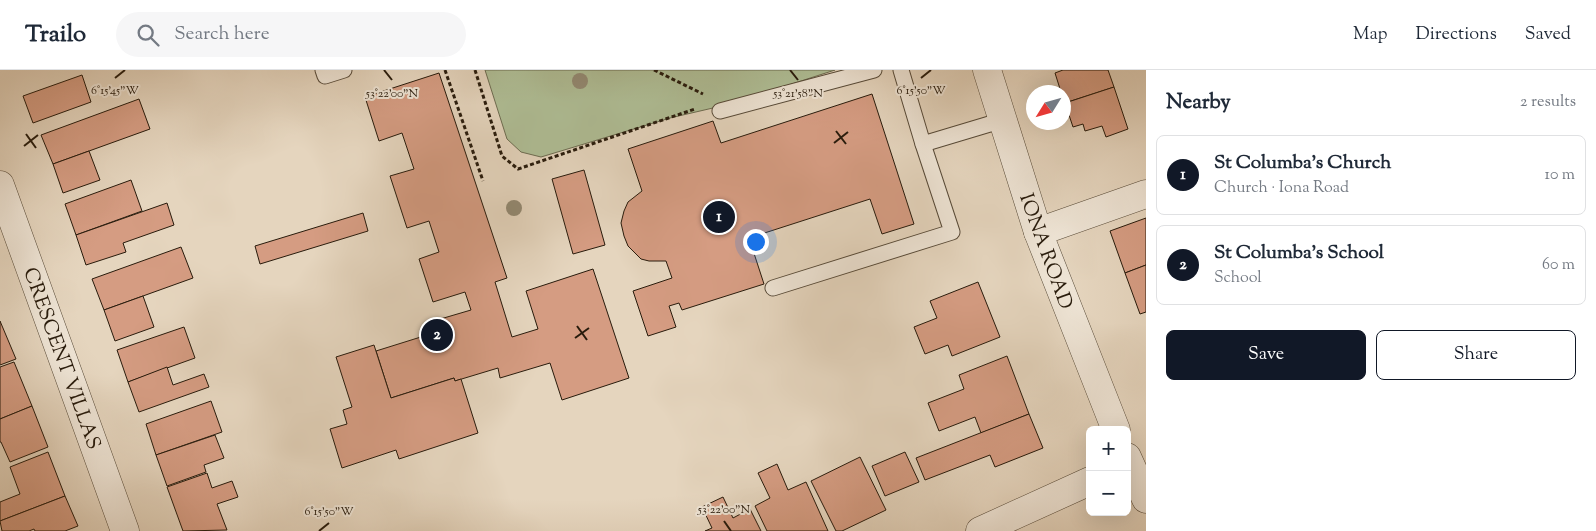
<!DOCTYPE html>
<meta charset="utf-8">
<style>
:root{--surface:#fff;--page:#f6f6f7;--text:#1f2937;--muted:#747a83;--line:#e0e1e3;--accent:#111827}
body{margin:0;font-family:"Sorts Mill Goudy",serif;background:var(--page);color:var(--text)}
.controls{position:absolute;right:15px;bottom:15px;display:grid;overflow:hidden;border-radius:8px;box-shadow:0 5px 20px #0002}
.controls button{width:45px;height:45px;display:grid;place-items:center;padding:0;border:0;border-bottom:1px solid var(--line);background:var(--surface);color:var(--text);font:25px sans-serif}
.compass{position:absolute;left:1026px;top:15px;width:45px;height:45px;border-radius:50%;background:var(--surface);box-shadow:0 5px 20px #0002;rotate:233deg}
.you{position:absolute;left:755px;top:171px;width:18px;height:18px;margin:-12px;border:4px solid #fff;border-radius:50%;background:#1a73e8;box-shadow:0 0 0 8px #1a73e833}
.badge{display:grid;place-items:center;width:32px;height:32px;border-radius:50%;background:var(--accent);color:#fff;font-size:16px;font-weight:700}
.pin{position:absolute;translate:-50% -50%;border:2px solid #fff;box-shadow:0 1px 5px #0006}
.list{margin:0;padding:0;list-style:none}
h2{display:flex;justify-content:space-between;align-items:center;height:65px;margin:0;padding:0 20px;font-size:21px}
h2 small{font-size:16px;font-weight:400;color:var(--muted)}
.list li{display:grid;grid-template-columns:32px 1fr auto;gap:15px;align-items:center;box-sizing:border-box;height:80px;margin:0 10px 10px;padding:0 10px;border:1px solid var(--line);border-radius:8px}
.list b{display:block;font-size:19px;white-space:nowrap}
.list p{margin:0;font-size:16px;white-space:nowrap;color:var(--muted)}
.list em{font-size:16px;font-style:normal;color:var(--muted)}
.actions{display:flex;gap:10px;padding:15px 20px}
.actions a{flex:1;padding:11px 0;border:1px solid var(--accent);border-radius:8px;text-align:center;font-size:18px;color:var(--accent)}
.actions .main{background:var(--accent);color:#fff}
.icon{flex:none;width:28px;height:28px;fill:none;stroke:currentColor;stroke-width:2;stroke-linecap:round;stroke-linejoin:round}
.map{position:relative;flex:none;width:1146px;height:461px;overflow:hidden}
header{display:flex;align-items:center;gap:30px;box-sizing:border-box;height:70px;padding:0 25px;background:var(--surface);border-bottom:1px solid var(--line)}
header strong{font-size:24px}
nav{display:flex;gap:28px;margin-inline-start:auto;font-size:18px}
.search{width:350px;height:45px;background:var(--page);display:flex;align-items:center;gap:12px;box-sizing:border-box;padding:0 18px;border-radius:28px;color:var(--muted);font-size:19px}
main{display:flex}
aside{flex:1;background:var(--surface)}
.map>svg:first-child{display:block}
</style>
<header>
<strong>Trailo</strong>
<div class="search"><svg class="icon" aria-label="search" viewBox="0 0 24 24"><circle cx="10" cy="10" r="6"/><path d="M15 15l6 6"/></svg>Search here</div>
<nav><a>Map</a><a>Directions</a><a>Saved</a></nav>
</header>
<main>
<div class="map">
<svg width="1146" height="461" viewBox="0 0 1146 461">
<rect width="100%" height="100%" fill="#e5d5be"/>
<filter id="stains"><feTurbulence type="fractalNoise" baseFrequency=".004" numOctaves="4"/><feColorMatrix values="0 0 0 0 .2 0 0 0 0 .09 0 0 0 0 .02 0 0 0 .5 -.17"/></filter>
<radialGradient id="worn" r=".72"><stop offset=".6" stop-color="#630" stop-opacity="0"/><stop offset="1" stop-color="#630" stop-opacity=".3"/></radialGradient>
<path fill="#afbe96" stroke="#6c6c51" d="M485,0h350l-105,34 -60,14 -129,39 -20,-5 -14,-13z"/>
<g fill="#d59c82" stroke="#281b0c">
<path d="M1063,0h45l6,17 -49,16 -1,-11h-3l-6,-19z"/>
<path d="M439,3l68,205 -12,4 17,55 26,-8 -12,-38 67,-22 36,109 -67,22 -12,-37 -50,15 -2,-10 -43,13 -1,-3 -63,20 -15,-47 64,-20 -3,-11 34,-10 -6,-18 -32,10 -14,-43 20,-7 -10,-31 -22,7 -17,-52 24,-7 -12,-36 -23,8 -14,-44z"/>
<path d="M82,5l9,27 -58,21 -10,-27z"/>
<path d="M1114,17l14,42 -22,8 -4,-11 -17,5 -2,-7 -10,3 -8,-24z"/>
<path d="M872,24l42,130 -32,10 -12,-35 -121,39 15,46 -82,26 -3,-7 -10,3 7,21 -28,9 -15,-45 39,-13 -6,-17h-17l-8,-2 -13,-13 -4,-10 -3,-13 3,-12 4,-9 14,-11 -14,-42 85,-28 8,22z"/>
<path d="M139,29l11,30 -97,35 -12,-29z"/>
<path d="M89,81l11,29 -37,13 -10,-29z"/>
<path d="M584,100l21,75 -32,9 -21,-75z"/>
<path d="M131,110l11,31 -66,24 -11,-31z"/>
<path d="M167,133l7,22 -51,18 3,9 -40,13 -10,-30z"/>
<path d="M363,143l5,18 -108,33 -5,-18z"/>
<path d="M1146,148v47l-21,8 -15,-42z"/>
<path d="M181,177l12,31 -89,32 -12,-31z"/>
<path d="M1146,195v47l-6,2 -15,-41z"/>
<path d="M978,212l22,55 -48,19 -4,-11 -23,9 -11,-27 23,-9 -7,-17z"/>
<path d="M143,226l11,31 -39,14 -11,-31z"/>
<path d="M0,251l16,38 -16,6z"/>
<path d="M184,257l11,31 -67,24 -11,-32z"/>
<path d="M374,275l17,53 63,-20 1,3 6,-2 17,54 -79,26 -3,-9 -54,18 -12,-39 17,-5 -4,-14 9,-3 -16,-50z"/>
<path d="M1007,286l22,58 -48,19 -6,-16 -36,14 -11,-28 36,-14 -5,-14z"/>
<path d="M14,292l18,44 -32,13v-52z"/>
<path d="M167,297l6,18 31,-11 5,13 -70,25 -11,-30z"/>
<path d="M211,331l11,31 -66,23 -10,-31z"/>
<path d="M32,336l16,41 -38,15 -9,-20h-1v-23z"/>
<path d="M1029,344l14,34 -48,19 -5,-12 -65,25 -9,-22z"/>
<path d="M215,365l9,23 -20,7 2,7 -39,14 -11,-31z"/>
<path d="M48,382l17,44 -65,25v-19l20,-8 -10,-27z"/>
<path d="M905,382l14,30 -34,14 -13,-30z"/>
<path d="M860,387l26,53 -44,21h-6l-25,-50z"/>
<path d="M777,394l11,26 18,-8 22,49h-61l-12,-25 15,-8 -12,-25z"/>
<path d="M207,403l5,15 20,-7 6,16 -21,7 10,26 -44,1 -16,-44z"/>
<path d="M65,426l13,30 -13,5h-30l-1,-2 -5,2h-27l-2,-10z"/>
<path d="M723,427l10,21 17,-9 11,22h-56l7,-3 -10,-21z"/>
</g>
<g fill="none" stroke-linecap="round" stroke-linejoin="round">
<g stroke="#574a38" stroke-width="17">
<g id="service">
<path d="M323,0l2,6 19,-6"/>
<path d="M720,41l154,-41"/>
<path d="M923,74l80,-24"/>
<path d="M773,218l179,-56 -29,-88 -22,-74"/>
</g>
</g>
<g stroke="#574a38" stroke-width="29">
<g id="minor">
<path d="M987,0l51,162 78,198"/>
<path d="M0,115l125,346"/>
<path d="M1038,162l108,-38"/>
<path d="M1127,387l19,42"/>
<path d="M980,461l110,-50"/>
</g>
</g>
<g stroke="#281b0c" stroke-width="3" stroke-dasharray="4 2.5" stroke-linecap="butt">
<path d="M445,0l38,111"/>
<path d="M475,0l27,86 16,13 177,-60"/>
<path d="M654,0l49,24"/>
</g>
<use href="#service" stroke="#eee4d5" stroke-width="15"/>
<use href="#minor" stroke="#eee4d5" stroke-width="28"/>
</g>
<g fill="#938a73">
<circle cx="580" cy="11" r="8"/>
<circle cx="514" cy="138" r="8"/>
</g>
<path fill="none" stroke="#281b0c" stroke-width="2" d="M384,0l8,10M790,0l8,10M115,8l10,-8M921,8l10,-8M836,61l10,13M26,64l10,14M834,73l14,-11M24,76l14,-11M577,256l10,14M575,268l14,-10M724,451l7,10M319,461l10,-8"/>
<g text-anchor="middle" stroke-width="4" stroke-linejoin="round" paint-order="stroke">
<g font-size="20" fill="#281b0c" stroke="#eee4d5">
<text transform="translate(1047 181) rotate(70)" y="7">IONA ROAD</text>
<text transform="translate(63 288) rotate(70)" y="7">CRESCENT VILLAS</text>
</g>
</g>
<g font-size="12" text-anchor="middle" fill="#281b0c" stroke="#eee4d5" stroke-width="4" stroke-linejoin="round" paint-order="stroke">
<text x="115" y="24">6°15'45"W</text>
<text x="921" y="24">6°15'50"W</text>
<text x="392" y="27">53°22'00"N</text>
<text x="798" y="27">53°21'58"N</text>
<text x="724" y="443">53°22'00"N</text>
<text x="329" y="445">6°15'50"W</text>
</g>
<rect width="100%" height="100%" filter="url(#stains)"/>
<rect width="100%" height="100%" fill="url(#worn)"/>
</svg>
<div class="controls">
<button>+</button>
<button>−</button>
</div>
<svg class="compass" viewBox="-18 -18 36 36"><path d="M0-13l5 13h-10z" fill="#e53935"/><path d="M0 13l5-13h-10z" fill="#747a83"/></svg>
<div class="you"></div>
<div class="pin badge" style="left:719px;top:147px">1</div>
<div class="pin badge" style="left:437px;top:265px">2</div>
</div>
<aside>
<h2>Nearby<small>2 results</small></h2>
<ul class="list">
<li><span class="badge">1</span><div><b>St Columba's Church</b><p>Church · Iona Road</p></div><em>10 m</em></li>
<li><span class="badge">2</span><div><b>St Columba's School</b><p>School</p></div><em>60 m</em></li>
</ul>
<div class="actions"><a class="main">Save</a><a>Share</a></div>
</aside>
</main>
